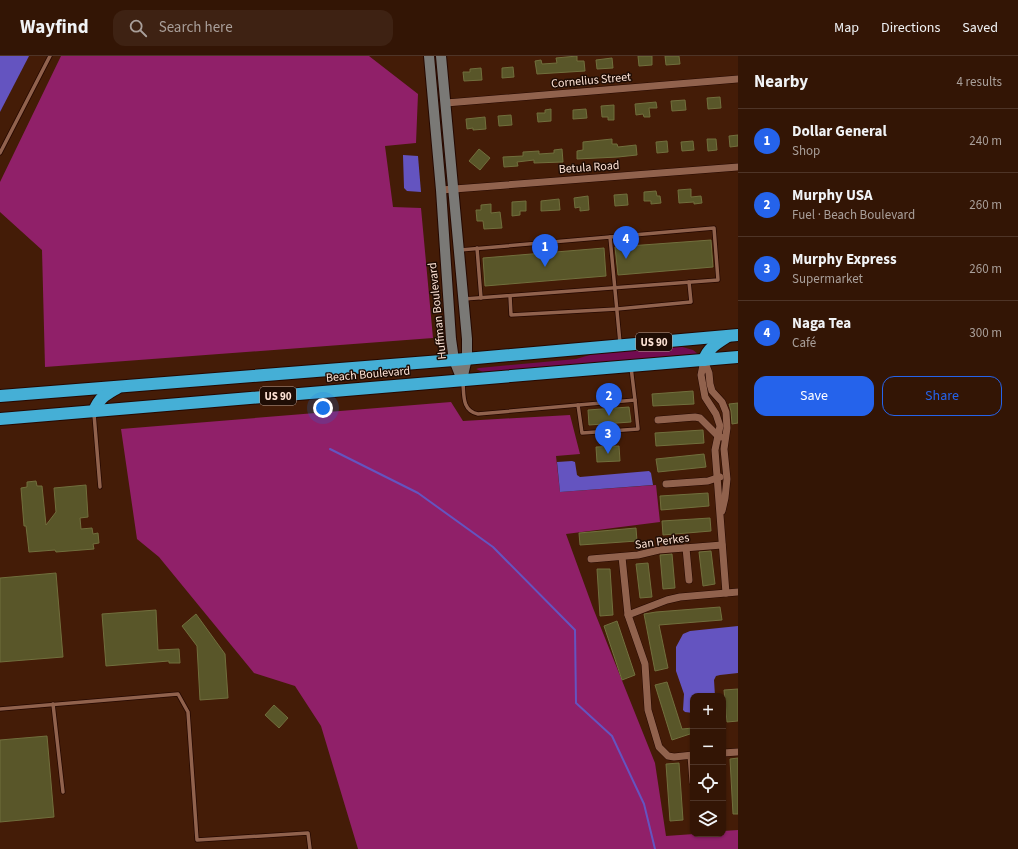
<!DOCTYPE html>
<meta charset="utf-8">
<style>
:root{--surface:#331505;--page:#3e2213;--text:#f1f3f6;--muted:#a99f9a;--line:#4e3427;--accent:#2563eb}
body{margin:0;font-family:"Source Sans 3",sans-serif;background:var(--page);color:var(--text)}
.controls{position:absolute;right:12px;bottom:12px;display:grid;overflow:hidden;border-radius:8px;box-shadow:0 1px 3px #0004}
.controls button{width:36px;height:36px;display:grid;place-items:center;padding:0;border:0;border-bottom:1px solid var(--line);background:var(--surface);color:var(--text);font:20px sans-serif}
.you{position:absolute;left:323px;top:352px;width:14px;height:14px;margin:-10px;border:3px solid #fff;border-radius:50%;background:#1a73e8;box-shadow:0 0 0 6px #1a73e833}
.badge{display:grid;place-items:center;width:26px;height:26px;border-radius:50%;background:var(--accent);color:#fff;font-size:13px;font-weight:700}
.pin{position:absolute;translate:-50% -33px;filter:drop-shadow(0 1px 2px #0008)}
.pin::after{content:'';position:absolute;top:21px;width:14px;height:12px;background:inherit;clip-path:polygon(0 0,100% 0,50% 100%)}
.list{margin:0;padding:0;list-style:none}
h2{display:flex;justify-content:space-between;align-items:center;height:52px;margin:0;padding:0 16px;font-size:17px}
h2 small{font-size:13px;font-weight:400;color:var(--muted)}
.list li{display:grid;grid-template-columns:26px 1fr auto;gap:12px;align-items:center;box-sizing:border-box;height:64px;padding:0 16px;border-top:1px solid var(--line)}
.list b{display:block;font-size:15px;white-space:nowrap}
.list p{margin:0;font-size:13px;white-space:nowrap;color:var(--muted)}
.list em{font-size:13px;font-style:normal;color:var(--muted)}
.actions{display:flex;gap:8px;padding:12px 16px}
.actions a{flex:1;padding:9px 0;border:1px solid var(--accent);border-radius:12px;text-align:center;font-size:14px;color:var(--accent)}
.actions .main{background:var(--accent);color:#fff}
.icon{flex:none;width:22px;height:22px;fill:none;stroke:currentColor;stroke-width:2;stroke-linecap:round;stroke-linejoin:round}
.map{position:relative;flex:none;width:738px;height:793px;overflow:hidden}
header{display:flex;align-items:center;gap:24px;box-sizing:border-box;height:56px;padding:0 20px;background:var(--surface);border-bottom:1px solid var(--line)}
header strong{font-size:19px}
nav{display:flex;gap:22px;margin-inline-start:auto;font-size:14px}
.search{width:280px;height:36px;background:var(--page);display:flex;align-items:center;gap:10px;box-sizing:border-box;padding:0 14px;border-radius:12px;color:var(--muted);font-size:15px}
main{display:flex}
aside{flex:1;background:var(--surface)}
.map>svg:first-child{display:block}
</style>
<header>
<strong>Wayfind</strong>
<div class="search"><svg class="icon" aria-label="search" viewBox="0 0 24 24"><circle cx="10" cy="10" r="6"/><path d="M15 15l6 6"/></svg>Search here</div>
<nav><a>Map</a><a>Directions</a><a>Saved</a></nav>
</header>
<main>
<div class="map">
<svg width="738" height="793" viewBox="0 0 738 793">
<rect width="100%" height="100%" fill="#441c07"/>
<path fill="#710c50" d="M679,290l14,4 5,4 -215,18 -7,-3 3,-1 97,-9 17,-5z"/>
<g fill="#902069">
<path d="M61,0h308l49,38 -2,49 -31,3 8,61 28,1 12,130 -388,29 -3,-117 -42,-38v-30z"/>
<path d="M451,346l12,19 107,-6 10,39 -24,2 4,36 96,-7 4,37 -94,12 27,74 62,155 11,73 28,-2h29v-3l15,-1v19h-380l-37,-123 -26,-40 -41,-13 -95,-116 -22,-18 -16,-110z"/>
</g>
<g fill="#6454c0">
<path d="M0,0h29l-29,56z"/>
<path d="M403,99l15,1 3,36 -14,-1 -3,-3z"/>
<path d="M572,405l3,1 2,13 3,2 69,-6 2,2 2,12 -93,7 -3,-30z"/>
<path d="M738,570v47l-18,2 -4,1 -2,4 1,16h-22v17l-8,-1 -2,-2 1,-16 -8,-23v-24l7,-13 7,-3z"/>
</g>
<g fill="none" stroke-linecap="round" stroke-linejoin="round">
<path stroke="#6454c0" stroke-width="2" d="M330,393l88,44 75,54 82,83 1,73 36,33 32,68 11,45"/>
</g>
<g fill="#595629" stroke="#716f3d">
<path d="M577,0v5h7l1,10 -48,3 -2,-13 6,-1 1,4 15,-1 -1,-5z"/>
<path d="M638,0h14v9l-13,1z"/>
<path d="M665,0h14l1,8 -14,1z"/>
<path d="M612,2l1,10 -16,1 -1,-9z"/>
<path d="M513,11l1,10 -12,1v-10z"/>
<path d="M481,12l1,12 -18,1 -1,-9h7v-3z"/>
<path d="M720,41l1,11 -13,1 -1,-11z"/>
<path d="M685,44l1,10 -14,1 -1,-10z"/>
<path d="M656,46l1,6h-8l1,9h-6l-1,-3 -7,1 -1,-11z"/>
<path d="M614,49v15h-6v-3h-6l-1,-11z"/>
<path d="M551,53v12l-13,1 -1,-9h8v-3z"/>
<path d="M586,53l1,9 -14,1v-9z"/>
<path d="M511,59l1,10 -13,1 -1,-10z"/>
<path d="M485,61l1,12 -13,1v-2l-6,1 -1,-10z"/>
<path d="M738,79v11l-8,1 -1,-11z"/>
<path d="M612,83v5h5l1,3 18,-2 1,10 -19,2 -41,2v-8l6,-1v-8z"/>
<path d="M707,83h9l1,11 -9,1z"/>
<path d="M667,85l1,11 -11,1 -1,-11z"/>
<path d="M693,85l1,9 -12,1 -1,-9z"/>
<path d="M479,93l11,9 -10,12 -11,-9z"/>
<path d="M562,93l1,13 -29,1v-3l-17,2 1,4 -14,1 -1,-10 20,-1v-4l16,-1v3l15,-1v-3z"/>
<path d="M691,133v8l10,-1 1,7 -8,1v-2l-15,1 -1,-13z"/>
<path d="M656,135l1,5h3l1,7 -10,1v-3h-7v-9z"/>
<path d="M627,138l1,11 -13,1 -1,-11z"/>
<path d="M588,140l1,14 -9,1v-4l-5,1 -1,-10z"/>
<path d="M559,143l1,11 -19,1v-10z"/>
<path d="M526,145v10h-6v4l-8,1v-14z"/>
<path d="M491,148v9l9,-1 2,16 -18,1 -1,-8h-6l-1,-11h5v-5z"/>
<path d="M711,184l2,27 -95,8 -3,-28z"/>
<path d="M604,192l2,28 -121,10 -2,-28z"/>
<path d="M693,335l1,13 -41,2 -1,-12z"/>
<path d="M738,347v20l-6,1 -1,-13 -2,-7z"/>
<path d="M629,351l2,15 -42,3 -1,-15z"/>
<path d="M703,374l1,13 -48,3 -1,-13z"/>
<path d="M619,390l1,15 -23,1 -1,-15z"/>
<path d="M704,398l2,13 -48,5 -2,-13z"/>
<path d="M36,425l1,5h5l4,39 10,-13 -2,-24 32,-3 2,32 -8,1 1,11 11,-1 1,6 5,-1 1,10 -6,1 1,5 -38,3 -1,-2 -26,2 -3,-26h-2l-3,-38 6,-1v-5z"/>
<path d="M708,437l1,13 -48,4 -1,-14z"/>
<path d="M710,462l1,13 -48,4 -1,-14z"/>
<path d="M636,472l1,13 -57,4 -1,-12z"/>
<path d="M711,495l4,33 -12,2 -4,-34z"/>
<path d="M672,498l3,34 -12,1 -3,-34z"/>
<path d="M648,507l4,34 -12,1 -4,-34z"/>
<path d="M597,513h13l3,46 -13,1z"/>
<path d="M56,517l7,84 -63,5v-84z"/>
<path d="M720,551l2,13 -63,5 9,43 -13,3 -11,-57 12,-2z"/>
<path d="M156,554l2,40 21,-1 1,14h-11v-2l-63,5 -4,-52z"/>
<path d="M196,558l29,40 3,44 -28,2 -3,-54 -15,-20z"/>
<path d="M617,565l18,54 -13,5 -18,-54z"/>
<path d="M667,626l15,47 11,-1v5l-21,7 -17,-55z"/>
<path d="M738,633v32l-11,1 -3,-32z"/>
<path d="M274,649l14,13 -9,10 -14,-13z"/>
<path d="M47,680l7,81 -54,5v-82z"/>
<path d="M738,702v56h-5l-3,-55z"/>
<path d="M679,707l4,57 -13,1 -4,-57z"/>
</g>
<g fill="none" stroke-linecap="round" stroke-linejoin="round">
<g stroke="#250800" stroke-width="5">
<g id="lane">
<path d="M0,97l50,-97"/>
<path d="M477,192l4,50"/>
<path d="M460,194l150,-13 10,106"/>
<path d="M510,240l1,19 106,-6 74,-7 -2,-20"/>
<path d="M464,243l254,-19 -4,-52 -104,9"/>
<path d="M463,327c1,12 -1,28 15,31l157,-14 -4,-33"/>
<path d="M578,349l4,28 56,-4 -3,-29"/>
<path d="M94,358l6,73"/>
<path d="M53,648l10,88"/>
<path d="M0,653l178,-15 10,18 9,128 111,-7 2,16"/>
</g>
</g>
<g stroke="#250800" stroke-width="8">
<g id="street">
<path d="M446,47l292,-24"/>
<path d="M441,134l297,-23"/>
<path d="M704,304l-3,15 4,22 11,17 4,12 -5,24 11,143"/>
<path d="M704,304l5,13 1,11 2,7 10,11 4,10 1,16 -3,21 3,30 -2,19 -3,13"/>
<path d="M658,364l37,-3 5,1 18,18 3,1"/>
<path d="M666,428l42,-3 12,-4"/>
<path d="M686,492l3,32"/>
<path d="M622,501l6,58 17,49 3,46 11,37 9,9 6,1 19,-2"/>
<path d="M591,503l47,-4 21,-5 63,-5"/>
<path d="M628,559l39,-15 13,-3 58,-5"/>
<path d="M723,697l15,-1"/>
<path d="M691,700l2,26"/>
</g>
</g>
<g stroke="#250800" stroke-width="12">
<g id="secondary">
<path d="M429,0l12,134 10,149 3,21 8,20"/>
<path d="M441,0l26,283v19l-5,22"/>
</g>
</g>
<g stroke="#250800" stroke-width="14">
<g id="highway">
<path d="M704,304c4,-12 13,-17 24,-24"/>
<path d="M0,340l454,-36 284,-25"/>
<path d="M94,355c6,-14 11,-16 23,-23"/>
<path d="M0,363l738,-62"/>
</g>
</g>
<use href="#lane" stroke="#91624d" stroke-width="3.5"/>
<use href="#street" stroke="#91624d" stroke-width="7"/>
<use href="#secondary" stroke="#7a7976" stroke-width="10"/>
<use href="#highway" stroke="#45afd6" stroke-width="12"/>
</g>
<g text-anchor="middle" stroke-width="3" stroke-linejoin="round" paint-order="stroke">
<g fill="#1f0d05" stroke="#bba397" stroke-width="1">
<rect x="636" y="277" width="36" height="18" rx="3"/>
<rect x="260" y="331" width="36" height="18" rx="3"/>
</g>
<g font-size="11" font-weight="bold" fill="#fee3d6">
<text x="654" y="290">US 90</text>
<text x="278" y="344">US 90</text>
</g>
<g font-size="12" fill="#fee3d6" stroke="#1f0d05">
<text transform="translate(591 24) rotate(-5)" y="4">Cornelius Street</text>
<text transform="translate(589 111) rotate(-4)" y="4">Betula Road</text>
<text transform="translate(437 255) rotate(-96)" y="4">Huffman Boulevard</text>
<text transform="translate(368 318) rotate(-5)" y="4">Beach Boulevard</text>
<text transform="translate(662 485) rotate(-8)" y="4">San Perkes</text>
</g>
</g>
</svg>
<div class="controls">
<button>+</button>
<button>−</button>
<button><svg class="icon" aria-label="locate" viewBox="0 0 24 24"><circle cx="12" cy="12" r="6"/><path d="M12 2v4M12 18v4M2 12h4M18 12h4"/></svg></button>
<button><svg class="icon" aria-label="layers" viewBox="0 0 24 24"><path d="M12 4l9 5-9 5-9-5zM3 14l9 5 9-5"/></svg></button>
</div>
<div class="you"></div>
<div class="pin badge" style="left:545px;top:211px">1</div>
<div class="pin badge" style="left:609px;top:360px">2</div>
<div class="pin badge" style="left:608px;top:398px">3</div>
<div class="pin badge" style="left:626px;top:203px">4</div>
</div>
<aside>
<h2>Nearby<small>4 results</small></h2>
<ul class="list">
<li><span class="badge">1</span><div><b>Dollar General</b><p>Shop</p></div><em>240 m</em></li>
<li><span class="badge">2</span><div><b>Murphy USA</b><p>Fuel · Beach Boulevard</p></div><em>260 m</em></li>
<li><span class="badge">3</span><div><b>Murphy Express</b><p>Supermarket</p></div><em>260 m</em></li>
<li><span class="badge">4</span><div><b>Naga Tea</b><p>Café</p></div><em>300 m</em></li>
</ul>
<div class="actions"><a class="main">Save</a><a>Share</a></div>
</aside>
</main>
